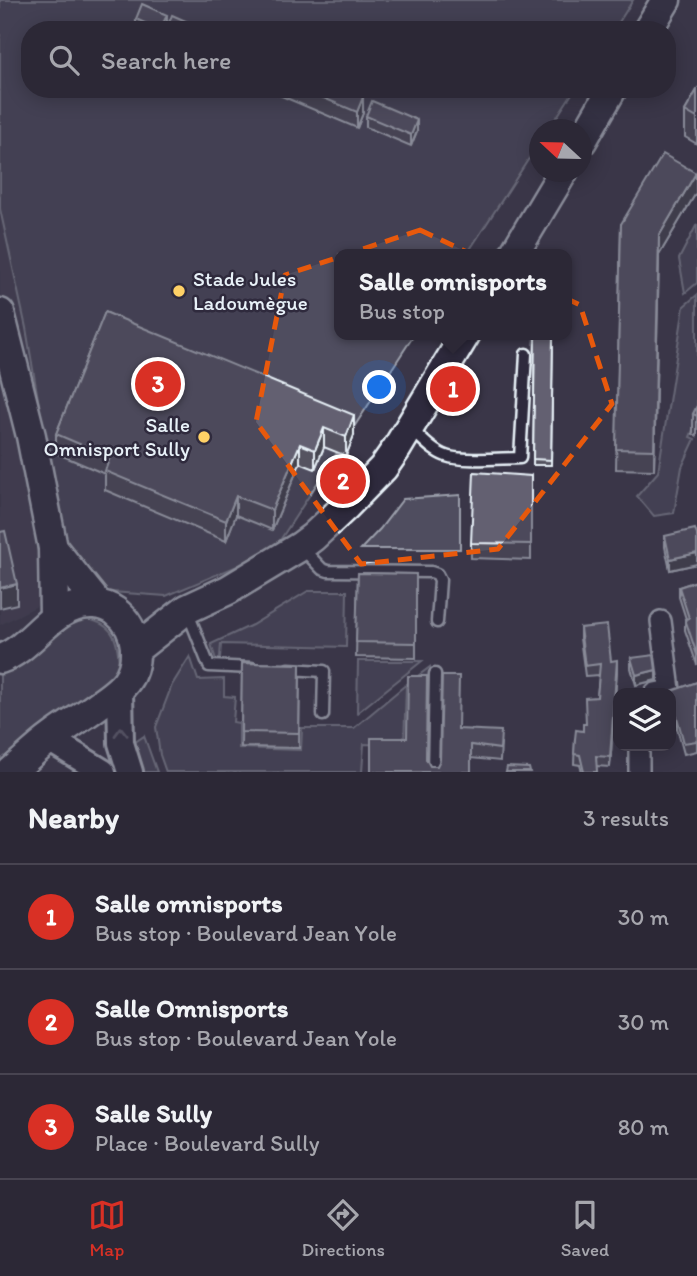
<!DOCTYPE html>
<meta charset="utf-8">
<style>
:root{--surface:#2c2836;--page:#383442;--text:#f1f3f6;--muted:#a6a6ad;--line:#484451;--accent:#d93025}
body{margin:0;font-family:Itim,sans-serif;background:var(--page);color:var(--text)}
.controls{position:absolute;right:21px;bottom:21px;display:grid;overflow:hidden;border-radius:14px;box-shadow:0 4px 18px #0003}
.controls button{width:63px;height:63px;display:grid;place-items:center;padding:0;border:0;border-bottom:2px solid var(--line);background:var(--surface);color:var(--text);font:35px sans-serif}
.compass{position:absolute;left:529px;top:119px;width:63px;height:63px;border-radius:50%;background:var(--surface);box-shadow:0 4px 18px #0003;rotate:292deg}
.you{position:absolute;left:380px;top:388px;width:24px;height:24px;margin:-18px;border:5px solid #fff;border-radius:50%;background:#1a73e8;box-shadow:0 0 0 10px #1a73e833}
.badge{display:grid;place-items:center;width:46px;height:46px;border-radius:50%;background:var(--accent);color:#fff;font-size:23px;font-weight:700}
.pin{position:absolute;translate:-50% -50%;border:4px solid #fff;box-shadow:0 2px 7px #0006}
.popup{position:absolute;left:334px;top:249px;width:238px;height:91px;box-sizing:border-box;display:grid;place-content:center;border-radius:14px;background:var(--surface);filter:drop-shadow(0 2px 5px #0005);font-size:23px;white-space:nowrap;color:var(--muted)}
.popup b{font-size:26px;color:var(--text)}
.popup::after{content:'';position:absolute;left:50%;top:100%;margin-left:-14px;border:14px solid transparent;border-top-color:var(--surface)}
.list{margin:0;padding:0;list-style:none}
h2{display:flex;justify-content:space-between;align-items:center;height:91px;margin:0;padding:0 28px;font-size:30px}
h2 small{font-size:23px;font-weight:400;color:var(--muted)}
.list li{display:grid;grid-template-columns:46px 1fr auto;gap:21px;align-items:center;box-sizing:border-box;height:105px;padding:0 28px;border-top:2px solid var(--line)}
.list b{display:block;font-size:26px;white-space:nowrap}
.list p{margin:0;font-size:23px;white-space:nowrap;color:var(--muted)}
.list em{font-size:23px;font-style:normal;color:var(--muted)}
.icon{flex:none;width:38px;height:38px;fill:none;stroke:currentColor;stroke-width:2;stroke-linecap:round;stroke-linejoin:round}
.map{position:relative;flex:none;width:697px;height:772px;overflow:hidden}
.search{position:absolute;background:var(--surface);box-shadow:0 4px 18px #0003;left:21px;right:21px;top:21px;height:77px;display:flex;align-items:center;gap:18px;box-sizing:border-box;padding:0 24px;border-radius:28px;color:var(--muted);font-size:26px}
.sheet{height:406px;background:var(--surface)}
nav{display:flex;justify-content:space-around;align-items:center;box-sizing:border-box;height:98px;border-top:2px solid var(--line);background:var(--surface);font-size:19px;color:var(--muted)}
nav a{display:grid;justify-items:center;gap:4px}
nav .on{color:var(--accent)}
.map>svg:first-child{display:block}
</style>
<div class="map">
<svg width="697" height="772" viewBox="0 0 697 772">
<rect width="100%" height="100%" fill="#3a3648"/>
<filter id="ink" filterUnits="userSpaceOnUse"><feTurbulence type="fractalNoise" baseFrequency=".0143" numOctaves="2"/><feDisplacementMap in="SourceGraphic" scale="14" xChannelSelector="R" yChannelSelector="G"/><feConvolveMatrix kernelMatrix="1 2 1 2 8 2 1 2 1" color-interpolation-filters="sRGB"/></filter>
<g filter="url(#ink)">
<path fill="#464354" d="M0,209l26,119 44,261 -70,36z"/>
<g fill="#504e5f" stroke="#9ca0ac" stroke-width="2">
<path d="M0,0h633l-19,30h-584v59h545l-26,40 -9,1 -1,13 -72,111h-128v81h75l-141,216 -107,45 -96,-7 -44,-261 -26,-119z"/>
<path d="M697,224v59l-12,10 -6,-34z"/>
<path d="M697,295v125l-7,17 5,2 -13,28 -8,46 -20,3 -17,-20 21,-24 26,-166z"/>
<path d="M460,495v54h-99l19,-20 23,-30z"/>
<path d="M308,591h39l-1,56 -125,-3 -1,14 -4,2 -5,-16 41,-19z"/>
<path d="M80,618c35,4 39,22 39,53l-17,16 -62,40 -40,39v-98l67,-46z"/>
<path d="M190,656l8,24 26,-1v17l11,1 -2,25 6,1v25l62,2 1,-22h52l49,-41 27,-20 1,18 -25,2 -2,59 -40,-2 -2,28h-196l-6,-17 -4,-28 16,-42z"/>
<path d="M358,661h64l-65,52z"/>
<path d="M144,736l13,36h-16l-10,-27z"/>
</g>
<g fill="none" stroke-linecap="round" stroke-linejoin="round">
<g stroke="#e8f1f8" stroke-width="15">
<g id="service">
<path d="M410,428c11,10 22,23 36,28 17,6 56,2 74,2l6,-104"/>
<path d="M301,547l21,22 6,2 103,1 6,2 3,6 -3,42"/>
<path d="M188,613l21,53 43,2"/>
<path d="M288,669l36,2 -1,44"/>
<path d="M433,772l2,-98"/>
</g>
</g>
<g stroke="#e8f1f8" stroke-width="24">
<g id="minor">
<path d="M655,693l15,-3 -9,-69"/>
<path d="M639,746v26"/>
</g>
</g>
<g stroke="#e8f1f8" stroke-width="30">
<g id="tertiary">
<path d="M120,690l1,53 9,29"/>
<path d="M49,739l54,33"/>
</g>
</g>
<g stroke="#e8f1f8" stroke-width="33">
<g id="secondary">
<path d="M648,30l18,-30"/>
<path d="M582,141l30,-52"/>
<path d="M514,254l49,-82"/>
<path d="M0,313l31,123 22,112 1,70"/>
<path d="M53,548l45,56"/>
<path d="M135,650l52,-41 41,-19 73,-44 12,-9 33,-31 37,-38 14,-20 68,-113"/>
<path d="M0,659c29,-10 45,-42 74,-52 13,-5 30,-4 41,4 12,9 19,22 20,36 2,32 -15,43 -38,59 -15,11 -30,20 -45,31 -14,10 -27,23 -41,35"/>
</g>
</g>
<use href="#service" stroke="#2f2a3d" stroke-width="10"/>
<use href="#minor" stroke="#2f2a3d" stroke-width="19"/>
<use href="#tertiary" stroke="#2f2a3d" stroke-width="24"/>
<use href="#secondary" stroke="#2f2a3d" stroke-width="28"/>
</g>
<g fill="#555361" stroke="#e8f1f8" stroke-width="2">
<path d="M136,19l31,6 -2,5h-29z"/>
<path d="M265,89h81l17,24 -6,15z"/>
<path d="M697,90v54l-12,-7v-26z"/>
<path d="M366,116l51,15 -6,15 -45,-19z"/>
<path d="M696,193l-37,62 -5,215 -38,-1 5,-245z"/>
<path d="M105,312l249,123 -8,21 -22,-9 -9,22 -15,-6 -28,67 -36,-15 -10,26 -121,-51v-16l-49,-21v-19z"/>
<path d="M535,335h18l-2,130h-18z"/>
<path d="M697,406v30l-4,-2v-20z"/>
<path d="M531,476v84l-60,-2v-15z"/>
<path d="M697,535v29l-27,6 -5,-23v-11z"/>
<path d="M358,573l58,1v84l-60,-1z"/>
<path d="M697,581v84l-12,-35v-11h1l-7,-22v-10z"/>
<path d="M580,628l31,33 6,9 -7,97 -14,-1 1,6h-15l-2,-7 -6,-1 1,-25 8,-8 14,-34 2,-22 -14,1 -5,-38z"/>
<path d="M631,658l25,22 -20,5 -5,-17z"/>
<path d="M242,663l58,1 -1,84 -58,-1z"/>
<path d="M697,682v69l-13,3 -7,-26 -6,-35z"/>
<path d="M459,729l42,14 -1,18 -29,-3v14h-100l55,-12 4,6h7z"/>
</g>
<g fill="#45444f" stroke="#e8f1f8" stroke-width="2">
<path d="M167,15v10l-2,5h-5z"/>
<path d="M363,97v16l-6,15v-16z"/>
<path d="M417,120v11l-6,15v-11z"/>
<path d="M696,173v20l-37,62 -5,215 5,-234z"/>
<path d="M354,415v20l-8,21v-19z"/>
<path d="M324,428v19l-9,22v-19z"/>
<path d="M300,444v19l-28,67v-20z"/>
<path d="M236,496v19l-10,26v-20z"/>
<path d="M697,553v11l-27,6v-11z"/>
<path d="M17,584v20l-17,4v-20z"/>
<path d="M617,660v10l-7,97v-10z"/>
<path d="M656,670v10l-20,5v-10z"/>
<path d="M677,717v11l-6,1v-10z"/>
</g>
<g fill="#636171" stroke="#e8f1f8" stroke-width="2">
<path d="M142,4l25,11 -7,15 -24,-11z"/>
<path d="M172,15l34,15h-40z"/>
<path d="M302,89h44l17,8 -6,15z"/>
<path d="M697,90v28l-12,-7z"/>
<path d="M372,101l45,19 -6,15 -45,-19z"/>
<path d="M663,154l33,19 -37,63 -5,214 -38,-1 5,-225z"/>
<path d="M105,312l249,103 -8,22 -22,-9 -9,22 -15,-6 -28,66 -36,-14 -10,25 -121,-50 5,-14 -54,-23z"/>
<path d="M535,335h18l-2,125 -18,-1z"/>
<path d="M697,406v10l-4,-2z"/>
<path d="M474,472l57,4v68l-60,-1z"/>
<path d="M695,529l2,6v18l-27,6 -5,-23z"/>
<path d="M5,531l12,53 -17,4v-56z"/>
<path d="M358,573l58,1v69l-60,-1z"/>
<path d="M697,581v74l-12,-36 4,-1 -10,-31z"/>
<path d="M607,625l4,36 6,-1 -7,97 -14,-1 1,16h-13l-4,-17 -6,-1 1,-15 1,-9 7,1v-7h3l-1,-26 12,-1 3,-33 -15,2 -5,-38z"/>
<path d="M654,655l2,15 -20,5 -5,-17z"/>
<path d="M242,663l58,1 -1,69 -58,-1z"/>
<path d="M408,676h19l-1,83 4,7h7l3,-6 2,-84h17l-1,53 43,2 -1,18 -29,-4v27h-100v-34h36z"/>
<path d="M697,682v59l-13,2 -7,-26 -6,2v-26h-5z"/>
<path d="M507,767l22,1 1,4h-24z"/>
</g>
<defs><path id="oneway-chevron" d="M-2-3.5L2.5 0L-2 3.5" fill="none" stroke-width="1.6" stroke-linecap="round" stroke-linejoin="round" transform="scale(1.75)"/></defs>
<use stroke="#70707e" href="#oneway-chevron" transform="translate(121 732) rotate(-91)"/>
</g>
<path d="M0 0H697V772H0ZM420,230l160,75 32,99 -114,145 -137,15 -105,-142 29,-147z" fill="#3a3648" fill-opacity=".55" fill-rule="evenodd"/>
<path fill="none" stroke="#e8590c" stroke-width="5" stroke-dasharray="14 9" stroke-linejoin="round" d="M420,230l160,75 32,99 -114,145 -137,15 -105,-142 29,-147z"/>
<g fill="#ffd166" stroke="#2f2a3d" stroke-width="2.5">
<circle cx="179" cy="291" r="7"/>
<circle cx="204" cy="437" r="7"/>
</g>
<g text-anchor="middle" stroke-width="5" stroke-linejoin="round" paint-order="stroke">
<g font-size="21" fill="#e8f1f8" stroke="#2f2a3d" text-anchor="start">
<text x="193" y="286">Stade Jules<tspan x="193" dy="24">Ladoumègue</tspan></text>
<text x="190" y="432" text-anchor="end">Salle<tspan x="190" dy="24">Omnisport Sully</tspan></text>
</g>
</g>
</svg>
<div class="controls">
<button><svg class="icon" aria-label="layers" viewBox="0 0 24 24"><path d="M12 4l9 5-9 5-9-5zM3 14l9 5 9-5"/></svg></button>
</div>
<svg class="compass" viewBox="-18 -18 36 36"><path d="M0-13l5 13h-10z" fill="#e53935"/><path d="M0 13l5-13h-10z" fill="#a6a6ad"/></svg>
<div class="you"></div>
<div class="pin badge" style="left:453px;top:389px">1</div>
<div class="popup"><b>Salle omnisports</b>Bus stop</div>
<div class="pin badge" style="left:343px;top:481px">2</div>
<div class="pin badge" style="left:158px;top:384px">3</div>
<div class="search"><svg class="icon" aria-label="search" viewBox="0 0 24 24"><circle cx="10" cy="10" r="6"/><path d="M15 15l6 6"/></svg>Search here</div>
</div>
<section class="sheet">
<h2>Nearby<small>3 results</small></h2>
<ul class="list">
<li><span class="badge">1</span><div><b>Salle omnisports</b><p>Bus stop · Boulevard Jean Yole</p></div><em>30 m</em></li>
<li><span class="badge">2</span><div><b>Salle Omnisports</b><p>Bus stop · Boulevard Jean Yole</p></div><em>30 m</em></li>
<li><span class="badge">3</span><div><b>Salle Sully</b><p>Place · Boulevard Sully</p></div><em>80 m</em></li>
</ul>
</section>
<nav>
<a class="on"><svg class="icon" aria-label="map" viewBox="0 0 24 24"><path d="M3 6l6-2 6 2 6-2v14l-6 2-6-2-6 2zM9 4v14M15 6v14"/></svg>Map</a>
<a><svg class="icon" aria-label="directions" viewBox="0 0 24 24"><path d="M12 3l9 9-9 9-9-9zM9 14v-3h6M13 9l2 2-2 2"/></svg>Directions</a>
<a><svg class="icon" aria-label="saved" viewBox="0 0 24 24"><path d="M7 4h10v16l-5-4-5 4z"/></svg>Saved</a>
</nav>
